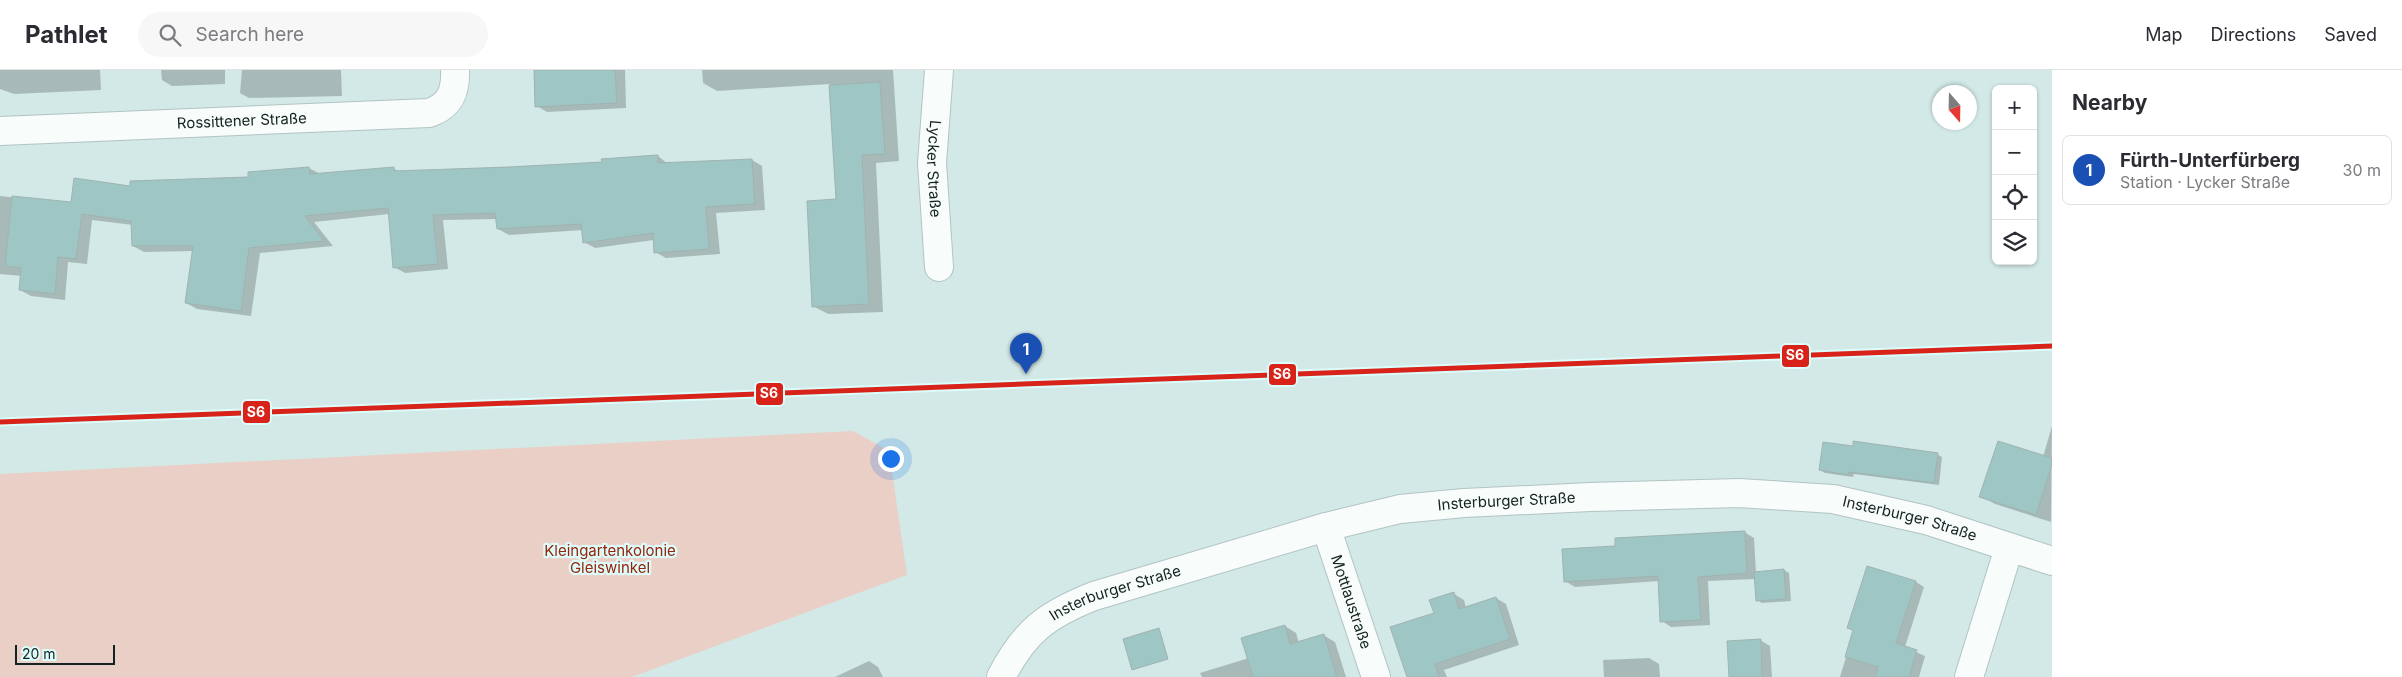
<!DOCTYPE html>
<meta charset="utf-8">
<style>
:root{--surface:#fff;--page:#f7f7f7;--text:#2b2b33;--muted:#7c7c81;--line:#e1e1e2;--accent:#566867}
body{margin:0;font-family:Inter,sans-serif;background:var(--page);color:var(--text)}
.controls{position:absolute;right:15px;top:15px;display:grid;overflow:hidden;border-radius:8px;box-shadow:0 1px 4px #0004}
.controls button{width:45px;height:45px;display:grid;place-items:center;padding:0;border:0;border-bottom:1px solid var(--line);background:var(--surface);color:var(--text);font:25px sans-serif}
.compass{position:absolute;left:1932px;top:15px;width:45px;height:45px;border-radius:50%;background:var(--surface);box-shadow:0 1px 4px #0004;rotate:160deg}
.scale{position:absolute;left:15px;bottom:12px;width:100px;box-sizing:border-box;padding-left:5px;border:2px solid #132322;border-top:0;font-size:14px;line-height:18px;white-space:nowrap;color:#132322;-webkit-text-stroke:4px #ddfdfb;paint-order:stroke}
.you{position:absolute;left:890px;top:388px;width:18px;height:18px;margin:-12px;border:4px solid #fff;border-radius:50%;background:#1a73e8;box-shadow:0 0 0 8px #1a73e833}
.badge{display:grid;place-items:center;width:32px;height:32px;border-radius:50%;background:var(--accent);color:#fff;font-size:16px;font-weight:700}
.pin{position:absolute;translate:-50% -41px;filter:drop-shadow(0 1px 2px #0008)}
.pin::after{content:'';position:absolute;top:26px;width:18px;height:15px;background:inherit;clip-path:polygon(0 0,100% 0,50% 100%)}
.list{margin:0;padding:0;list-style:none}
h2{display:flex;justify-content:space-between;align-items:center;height:65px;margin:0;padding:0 20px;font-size:21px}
h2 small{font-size:16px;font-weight:400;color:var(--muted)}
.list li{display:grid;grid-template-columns:32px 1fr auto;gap:15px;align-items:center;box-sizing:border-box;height:70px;margin:0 10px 10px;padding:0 10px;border:1px solid var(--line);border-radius:8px}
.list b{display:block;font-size:19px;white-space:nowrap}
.list p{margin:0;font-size:16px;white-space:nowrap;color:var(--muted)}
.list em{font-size:16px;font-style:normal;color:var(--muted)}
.icon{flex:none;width:28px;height:28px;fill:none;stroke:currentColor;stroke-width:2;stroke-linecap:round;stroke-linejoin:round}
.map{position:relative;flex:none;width:2052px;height:607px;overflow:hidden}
header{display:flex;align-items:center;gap:30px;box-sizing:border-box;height:70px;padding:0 25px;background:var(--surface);border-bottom:1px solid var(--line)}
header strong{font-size:24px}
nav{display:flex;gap:28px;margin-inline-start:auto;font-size:18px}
.search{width:350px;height:45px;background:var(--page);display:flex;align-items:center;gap:12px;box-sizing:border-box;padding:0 18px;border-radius:28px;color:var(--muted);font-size:19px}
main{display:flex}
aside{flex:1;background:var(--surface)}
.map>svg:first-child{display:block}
</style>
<header>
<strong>Pathlet</strong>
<div class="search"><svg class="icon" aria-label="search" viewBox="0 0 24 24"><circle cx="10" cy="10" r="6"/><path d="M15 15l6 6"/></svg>Search here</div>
<nav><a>Map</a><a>Directions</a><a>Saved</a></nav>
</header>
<main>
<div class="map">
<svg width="2052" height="607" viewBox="0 0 2052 607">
<rect width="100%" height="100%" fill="#d2e9e7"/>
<path fill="#eacfc6" d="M853,361l36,20 18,124 -275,102h-632v-203z"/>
<g fill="#0003">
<path d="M0,0h100l1,20 -87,4 -14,-5z"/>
<path d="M161,0h64v14l-53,2 -10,-6z"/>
<path d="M242,0h99l1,26 -93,2 -9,-5z"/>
<path d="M535,0h90l1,38 -79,4 -10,-6z"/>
<path d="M702,0h191l6,91 -23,2 7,149 -55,2 -15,-8 24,-106 -7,-116 -113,7 -14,-8z"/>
<path d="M658,86l10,8 84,-4 10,6 3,44 -49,3 4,41 -54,4 -11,-6 -1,-12 -59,8 -11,-6 -1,-12 -74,5 -11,-6 -1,-10 -54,1 5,49 -43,4 -11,-6 -5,-53 -75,8 19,24 -73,7 -9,63 -54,-7 -11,-6 7,-52 -49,1 -11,-6v-21l-41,-5 -5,44 -19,-2 -3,38 -34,-4 -11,-6 2,-14 -22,-2v-78l72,8 60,-16 118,-10 59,-10 11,6 73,-6 7,4 203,-9z"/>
<path d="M2052,356l-1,96 -56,-18 -14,-8 62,-39z"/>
<path d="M1938,385l4,2 -3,28 -85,-11 -1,3 -28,-4 -5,-3z"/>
<path d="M1744,462l10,6 2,35 28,-3 5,3 2,28 -29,2 -5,-3 -2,-21 -47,2 2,44 -39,2 -9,-6 -3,-40 -84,6 -10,-6 51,-33z"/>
<path d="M1916,512l8,5 -19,60 20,9 -6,21h-79l14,-46z"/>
<path d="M1454,524l10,6 2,8 30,-10 10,6 13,41 -75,25 3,7h-39l27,-63z"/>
<path d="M1285,556l11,7 3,10 24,-8 12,7 11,35h-144l-2,-4 49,-15z"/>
<path d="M1760,570l10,6 2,31h-42z"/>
<path d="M1649,588l10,6 1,13h-56l-1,-17z"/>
<path d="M869,591l9,6 5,10h-48z"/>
</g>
<g fill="#9ec6c4" stroke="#a0b3b1">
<path d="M534,0h81l2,33 -82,4z"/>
<path d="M880,12l5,72 -23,1 7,149 -57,3 -5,-106 29,-2 -7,-114z"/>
<path d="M658,85v8l94,-4 3,45 -49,3 3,42 -55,4 -1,-20 -70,10 -2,-19 -84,5 -2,-16 -62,2 5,49 -45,4 -5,-60 -83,8 19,25 -75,7 -8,63 -56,-8 8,-57h-61l-1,-25 -49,-7 -6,45 -18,-2 -3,37 -36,-4 2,-22 -16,-2 7,-70 59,6 3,-24 56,8v-5l118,-4v-5l61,-5 1,7 84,-7v4l115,-4 93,-5 -1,-3z"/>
<path d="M1853,371l85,12 -4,30 -85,-11 -1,3 -29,-5 4,-28 30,4z"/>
<path d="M1998,371l54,17v7l-16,50 -57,-18z"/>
<path d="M1745,461l2,42 -49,4 3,43 -41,2 -2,-46 -94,6 -2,-33 53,-3v-8z"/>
<path d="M1867,496l49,15 -20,62 21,7 -8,27h-34l3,-10 -33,-10 8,-27 -6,-2z"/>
<path d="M1784,499l2,30 -30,2 -2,-29z"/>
<path d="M1454,522l5,17 37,-12 14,42 -75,25 4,13h-32l-17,-50 44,-14 -5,-13z"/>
<path d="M1285,555l5,19 34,-10 13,43h-84l-12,-39z"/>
<path d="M1159,558l9,31 -36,11 -9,-31z"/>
<path d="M1761,569l1,38h-33l-2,-36z"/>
</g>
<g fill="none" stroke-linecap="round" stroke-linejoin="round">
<g stroke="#b2c4c3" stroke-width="30">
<g id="street">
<path id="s1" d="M939,0l-7,93 7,104"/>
<path id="s2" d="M0,61l429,-18c21,-7 27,-21 26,-43"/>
<path id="s3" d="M1326,457l50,150"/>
<path id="s4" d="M1001,607c24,-46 45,-62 93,-81l232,-69 74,-18 64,-6 126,-6 149,-4 94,6 93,21 126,41"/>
<path d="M1969,607l40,-129"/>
</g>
</g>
<use href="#street" stroke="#f8fcfb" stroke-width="28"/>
<g stroke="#ddfdfb" stroke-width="9">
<path id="rail-1" d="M0,352l2052,-76"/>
</g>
<use href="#rail-1" stroke="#d72319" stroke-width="5"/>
</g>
<g text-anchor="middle" stroke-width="4.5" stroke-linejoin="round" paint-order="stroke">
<g font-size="15" fill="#132322" stroke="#ddfdfb">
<text dy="5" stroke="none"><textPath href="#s2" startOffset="242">Rossittener Straße</textPath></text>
<text dy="5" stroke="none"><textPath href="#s1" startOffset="99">Lycker Straße</textPath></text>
<text dy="5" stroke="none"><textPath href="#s4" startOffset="552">Insterburger Straße</textPath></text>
<text dy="5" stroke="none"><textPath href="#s4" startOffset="958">Insterburger Straße</textPath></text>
<text dy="5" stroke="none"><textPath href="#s4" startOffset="148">Insterburger Straße</textPath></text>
<text dy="5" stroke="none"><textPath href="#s3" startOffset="79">Mottlaustraße</textPath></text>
</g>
<g font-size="15" fill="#97240c" stroke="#ddfdfb">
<text x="610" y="486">Kleingartenkolonie<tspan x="610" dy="17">Gleiswinkel</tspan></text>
</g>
</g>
<g stroke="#ddfdfb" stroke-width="2">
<rect x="1781" y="274" width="29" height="24" rx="5" fill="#d72319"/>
<rect x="1268" y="293" width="29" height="23" rx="5" fill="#d72319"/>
<rect x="755" y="312" width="29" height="24" rx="5" fill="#d72319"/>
<rect x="242" y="330" width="29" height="24" rx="5" fill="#d72319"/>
</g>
<g font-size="14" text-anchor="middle" font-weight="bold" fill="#fff">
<text x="1795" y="290">S6</text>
<text x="1282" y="309">S6</text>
<text x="769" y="328">S6</text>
<text x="256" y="347">S6</text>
</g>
</svg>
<div class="controls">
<button>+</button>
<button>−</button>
<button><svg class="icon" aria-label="locate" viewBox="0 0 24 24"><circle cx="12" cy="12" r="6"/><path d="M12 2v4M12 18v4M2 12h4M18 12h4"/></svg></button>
<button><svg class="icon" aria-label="layers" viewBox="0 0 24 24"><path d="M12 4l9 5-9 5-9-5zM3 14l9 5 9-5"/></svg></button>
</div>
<svg class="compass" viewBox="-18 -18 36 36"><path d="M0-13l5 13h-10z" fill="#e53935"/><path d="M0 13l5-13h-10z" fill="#7c7c81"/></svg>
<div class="scale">20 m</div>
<div class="you"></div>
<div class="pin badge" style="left:1026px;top:304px;background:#1a4fb4">1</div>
</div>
<aside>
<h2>Nearby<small></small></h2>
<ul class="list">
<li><span class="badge" style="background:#1a4fb4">1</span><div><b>Fürth-Unterfürberg</b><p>Station · Lycker Straße</p></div><em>30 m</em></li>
</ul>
</aside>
</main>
